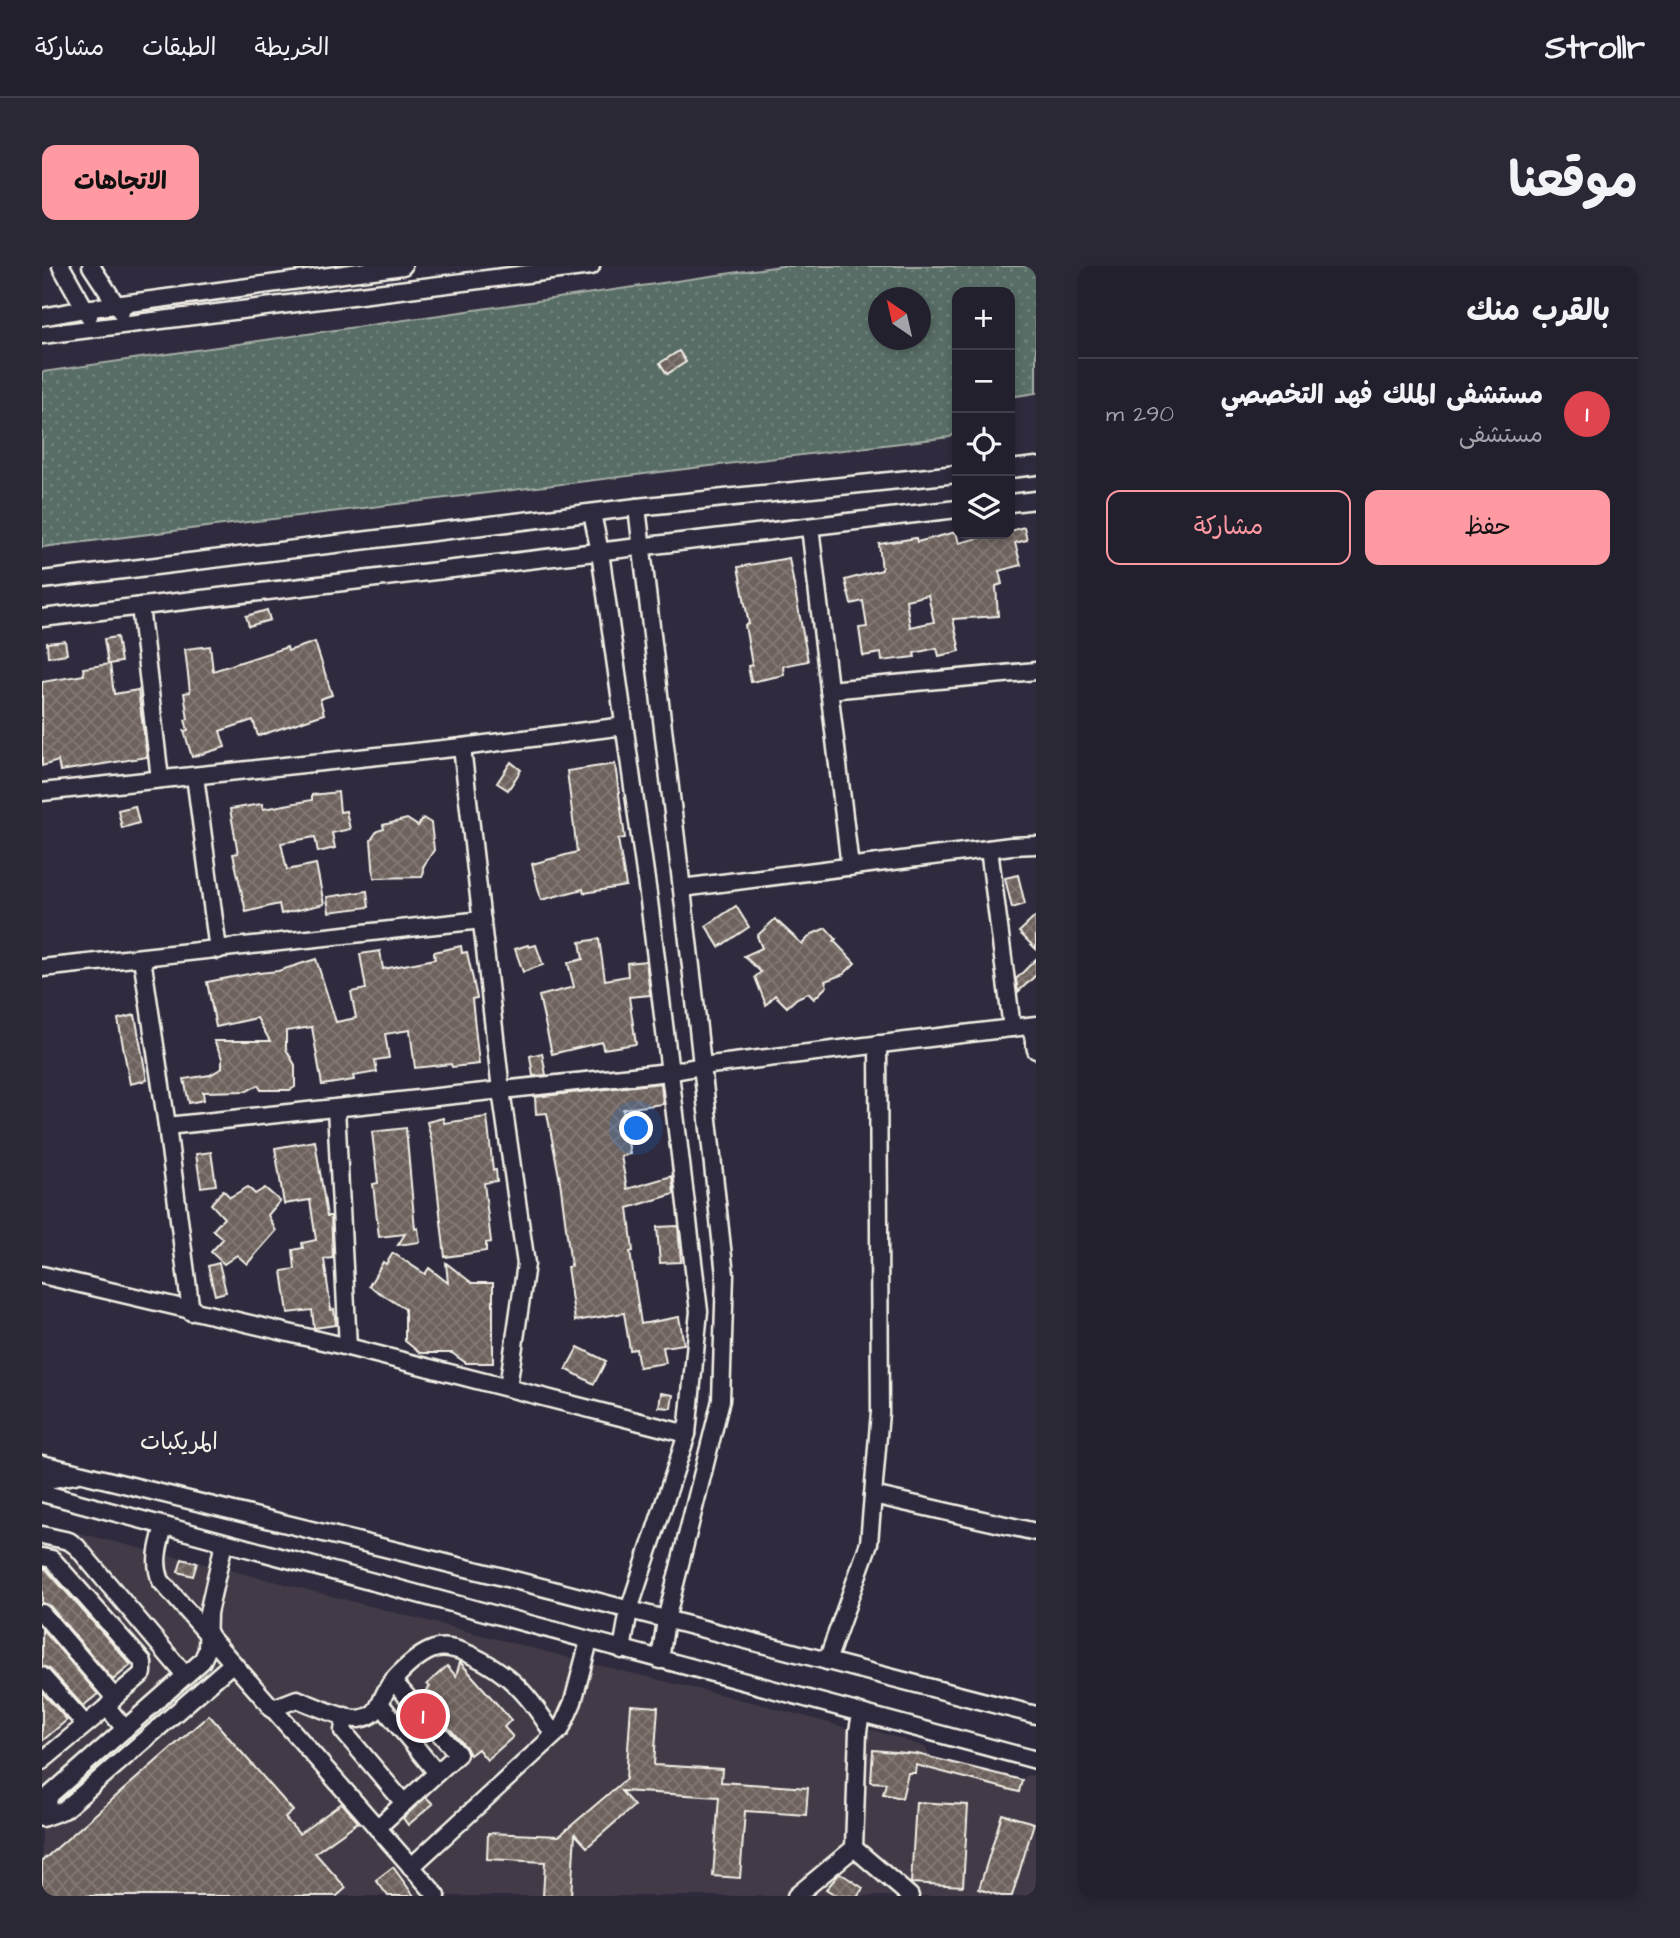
<!DOCTYPE html>
<html lang="ar">
<meta charset="utf-8">
<style>
:root{--surface:#23202e;--page:#2b2836;--text:#f1f3f6;--muted:#a3a3aa;--line:#403e4a;--accent:#ff9aa2}
body{margin:0;font-family:"Architects Daughter","Playpen Sans Arabic",sans-serif;background:var(--page);color:var(--text);direction:rtl}
.controls{position:absolute;right:21px;top:21px;display:grid;overflow:hidden;border-radius:14px;box-shadow:0 4px 10px #0003}
.controls button{width:63px;height:63px;display:grid;place-items:center;padding:0;border:0;border-bottom:2px solid var(--line);background:var(--surface);color:var(--text);font:35px sans-serif}
.compass{position:absolute;left:826px;top:21px;width:63px;height:63px;border-radius:50%;background:var(--surface);box-shadow:0 4px 10px #0003;rotate:326deg}
.you{position:absolute;left:595px;top:863px;width:24px;height:24px;margin:-18px;border:5px solid #fff;border-radius:50%;background:#1a73e8;box-shadow:0 0 0 10px #1a73e833}
.badge{display:grid;place-items:center;width:46px;height:46px;border-radius:50%;background:var(--accent);color:#fff;font-size:23px;font-weight:700}
.pin{position:absolute;translate:-50% -50%;border:4px solid #fff;box-shadow:0 2px 7px #0006}
.list{margin:0;padding:0;list-style:none}
h2{display:flex;justify-content:space-between;align-items:center;height:91px;margin:0;padding:0 28px;font-size:30px}
h2 small{font-size:23px;font-weight:400;color:var(--muted)}
.list li{display:grid;grid-template-columns:46px 1fr auto;gap:21px;align-items:center;box-sizing:border-box;height:112px;padding:0 28px;border-top:2px solid var(--line)}
.list b{display:block;font-size:26px;white-space:nowrap}
.list p{margin:0;font-size:23px;white-space:nowrap;color:var(--muted)}
.list em{font-size:23px;font-style:normal;color:var(--muted)}
.actions{display:flex;gap:14px;padding:21px 28px}
.actions a{flex:1;padding:16px 0;border:2px solid var(--accent);border-radius:14px;text-align:center;font-size:24px;color:var(--accent)}
.actions .main{background:var(--accent);color:#111}
.icon{flex:none;width:38px;height:38px;fill:none;stroke:currentColor;stroke-width:2;stroke-linecap:round;stroke-linejoin:round}
.map{position:relative;flex:none;width:994px;height:1630px;overflow:hidden;direction:ltr;border-radius:14px}
header{display:flex;align-items:center;gap:42px;box-sizing:border-box;height:98px;padding:0 35px;background:var(--surface);border-bottom:2px solid var(--line)}
header strong{font-size:33px}
nav{display:flex;gap:38px;margin-inline-start:auto;font-size:24px}
.intro{display:flex;align-items:center;justify-content:space-between;box-sizing:border-box;height:168px;padding:0 42px}
h1{margin:0;font-size:49px}
.button{padding:18px 32px;border-radius:14px;background:var(--accent);color:#111;font-size:24px;font-weight:700}
main{display:flex;gap:42px;padding:0 42px}
aside{flex:1;background:var(--surface);border-radius:14px;box-shadow:0 4px 10px #0003}
.map>svg:first-child{display:block}
</style>
<header>
<strong>Strollr</strong>
<nav><a>الخريطة</a><a>الطبقات</a><a>مشاركة</a></nav>
</header>
<div class="intro"><h1>موقعنا</h1><a class="button">الاتجاهات</a></div>
<main>
<aside>
<h2>بالقرب منك<small></small></h2>
<ul class="list">
<li><span class="badge" style="background:#e0444e">1</span><div><b>مستشفى الملك فهد التخصصي</b><p>مستشفى</p></div><em>290 m</em></li>
</ul>
<div class="actions"><a class="main">حفظ</a><a>مشاركة</a></div>
</aside>
<div class="map">
<svg width="994" height="1630" viewBox="0 0 994 1630">
<defs>
<pattern id="park-dots" width="8" height="8" patternUnits="userSpaceOnUse" patternTransform="scale(1.75)"><rect width="8" height="8" fill="#596d66"/><path d="M2 2h.1M6 6h.1" fill="none" stroke="#71827c" stroke-width="1.8" stroke-linecap="round"/></pattern>
<pattern id="building-cross-hatch" width="8" height="8" patternUnits="userSpaceOnUse" patternTransform="scale(1.75)"><rect width="8" height="8" fill="#6e625d"/><path d="M0 0l8 8M0 8l8-8" fill="none" stroke="#837974"/></pattern>
</defs>
<rect width="100%" height="100%" fill="#2f2a3d"/>
<filter id="ink" filterUnits="userSpaceOnUse"><feTurbulence type="fractalNoise" baseFrequency=".0143" numOctaves="2"/><feDisplacementMap in="SourceGraphic" scale="14" xChannelSelector="R" yChannelSelector="G"/><feConvolveMatrix kernelMatrix="1 2 1 2 8 2 1 2 1" color-interpolation-filters="sRGB"/></filter>
<g filter="url(#ink)">
<path fill="#423b47" d="M0,1258l243,60 304,79 170,41 88,24 26,2 52,17 5,10 92,23 6,-5 8,1v120h-994z"/>
<path fill="url(#park-dots)" stroke="#a6afa7" stroke-width="2" fill-rule="evenodd" d="M739,0h255v127l-26,4v-105h-53v140l-7,5 -908,110v-175zM836,32h42v42h-42z"/>
<g fill="url(#building-cross-hatch)" stroke="#f4f1e8" stroke-width="2" fill-rule="evenodd">
<path d="M637,85l7,11 -19,12 -7,-11z"/>
<path d="M982,261l3,13 -12,3 6,22 -22,6 3,13 -6,2 2,30 -45,3 7,32 -21,5 -2,-8 -23,5 1,4 -33,4 -1,-8 -18,3 -4,-28 8,-1 -4,-26 -12,3 -6,-24 37,-10 -3,-26 37,-6 1,4 39,-10 3,11 27,-7 24,-2v-3zM886,329l6,27 -24,5 -4,-27z"/>
<path d="M747,292l19,103 -25,5 1,9 -33,7 -3,-16 4,-1 -7,-40 4,-1 -11,-57z"/>
<path d="M225,344l3,10 -21,6 -3,-10z"/>
<path d="M75,371l4,25 -13,2 -4,-25z"/>
<path d="M23,375l2,13 -19,3 -1,-14z"/>
<path d="M273,376l17,53 -12,4 4,15 -66,22 -5,-16 -33,11 5,16 -33,10 -8,-26 4,-1 -3,-10 3,-1 -4,-26 6,-1 -5,-43 25,-3 3,25 74,-24 1,4z"/>
<path d="M68,398l4,30 24,-4 9,67 -87,14 -2,-10 -16,5v-84l42,-7 -1,-7z"/>
<path d="M469,496l10,8 -13,20 -11,-7z"/>
<path d="M573,498l10,74 -7,1 8,47 -42,7 -1,-4 -42,11 -9,-36 45,-12 -10,-81z"/>
<path d="M296,526l2,20 6,-1 4,18 -18,4 3,15 -17,4 -3,-15 -34,6 6,27 29,-6 8,40 -43,10 -2,-10 -33,8 -13,-58 5,-1 -8,-44 32,-5 1,5 49,-9v-5z"/>
<path d="M93,540l4,17 -17,5 -4,-18z"/>
<path d="M381,552l8,5 3,27 -11,17 1,5 -2,5 -48,1 -3,-38 6,-9 7,-2 -1,-4 24,-6 11,7z"/>
<path d="M976,609l7,29 -13,4 -7,-30z"/>
<path d="M325,625l2,16 -40,5 -2,-15z"/>
<path d="M694,640l13,21 -30,20 -13,-21z"/>
<path d="M994,650v33l-17,-17z"/>
<path d="M733,653l27,25 10,-10 14,-6 10,11 -2,2 21,22 -11,11 -19,7 2,5 -13,13 -6,-6 -11,5 -10,9 -12,-12 -9,10 -11,-28 6,-5 -17,-16 18,-8 -5,-12z"/>
<path d="M557,673l6,41 23,-4 -1,-13 19,-2 4,34 -21,2 7,47 -33,5 -1,-7 -50,12 -13,-58 35,-9 -6,-24 15,-4 -3,-17z"/>
<path d="M486,679l1,2 7,-2 7,20 -20,7 -8,-23z"/>
<path d="M419,680l1,7 5,-1 10,46 -5,1 7,65 -27,3 -1,-3 -36,4 -5,-38 -25,4 4,24 -14,2 2,12 -24,4 1,4 -32,5 -10,-58 -26,4v18l9,16v22l-5,3h-29l-3,-5 -11,6 -44,1 1,8 -15,3 -5,-24 26,-4 12,-7v-10l-8,-17h56l-13,-23 -41,9 -9,-45 51,-10 1,1 19,-2 38,-12 20,63 20,-4 -5,-26 15,-3 -6,-35 20,-3 3,18 52,-10 -1,-7z"/>
<path d="M994,693v16l-18,17 -2,-13z"/>
<path d="M93,749l12,65 -17,4 -12,-65z"/>
<path d="M500,787l4,22 -13,1 -3,-20z"/>
<path d="M619,817l2,21 -40,5 7,45 -9,2 6,33 45,-13 2,18 -46,14 5,43 -3,1 11,72 38,-7 5,27 -21,3 3,16 -27,4 -3,-18 -6,1 -6,-37 -49,8 -8,-54 4,-1 -11,-85 -13,-68 -11,1 -1,-17z"/>
<path d="M445,851l6,53h3l1,11 -13,2 7,59 -5,1v8l-41,6 -13,-115 -5,-20 16,-4 1,5z"/>
<path d="M364,862l9,101 3,-1 2,14 -22,3 7,-11 -26,3 -6,-53 5,-1 -6,-51z"/>
<path d="M273,875l12,75h4l2,42 -9,1 7,51 3,-1 2,16 -22,3 -2,-18 -24,3 -6,-42 13,-2 -2,-19 10,-2 -1,-5 14,-3 -6,-40 -26,4 -9,-56z"/>
<path d="M169,886l5,33 -15,2 -5,-33z"/>
<path d="M206,921l7,7 10,-6 15,13 -12,14 8,16 -29,33 -10,-9 -13,9 -13,-12 12,-13 -10,-9 11,-12 -13,-14 12,-14 7,7z"/>
<path d="M636,960l3,36 -21,1 -3,-36z"/>
<path d="M351,987l32,21 4,-6 19,15 -2,-20 26,20h21v80h-27l-14,-10h-32l-15,-12v-32l-36,-23 14,-24 3,2z"/>
<path d="M177,997l7,29 -11,3 -7,-29z"/>
<path d="M536,1081l28,14 -12,23 -28,-15z"/>
<path d="M619,1127l12,2 -2,13 -12,-1z"/>
<path d="M140,1293l15,4 -4,13 -15,-4z"/>
<path d="M0,1302l4,1 85,96 -18,15 -63,-74 -8,-3z"/>
<path d="M0,1363l56,65 -15,12 -33,-37 -8,-3z"/>
<path d="M418,1396l51,58 -7,7 9,10 -26,23 -9,-11 -8,6 -4,-8 -45,-51 9,-9 -3,-3 20,-18 9,10z"/>
<path d="M0,1426l25,28 -25,21z"/>
<path d="M589,1439l27,2 -4,58 68,4 -1,13 87,6 -2,27 -61,-4 -5,67 -27,-2 6,-79 -98,-6 13,15 -47,41 -12,-13 -4,62h-28l2,-34 -58,-3 1,-26 71,3 67,-57z"/>
<path d="M167,1449l84,96 -8,7 14,16 43,-31 16,19 -43,31 31,35 -9,8h-295v-35z"/>
<path d="M831,1484l44,4 105,26 -3,12 -103,-27 -1,8h-7l-6,25 -19,-4 3,-11 -15,-1z"/>
<path d="M384,1531l7,7 -25,21 -5,-7z"/>
<path d="M874,1536l52,3 -5,81 -52,-3z"/>
<path d="M960,1548l32,9 -22,73h-11l-22,-7z"/>
<path d="M351,1601l21,29h-26l-12,-16z"/>
<path d="M798,1607l23,15 -5,8h-21l-11,-7z"/>
</g>
<g fill="none" stroke-linecap="round" stroke-linejoin="round">
<g stroke="#f4f1e8" stroke-width="21">
<g id="minor">
<path d="M19,0l28,50"/>
<path d="M49,0l30,46"/>
<path d="M0,51l43,-8 318,-43"/>
<path d="M0,69l549,-69"/>
<path d="M968,203l26,-3"/>
<path d="M968,237l26,-3"/>
<path d="M595,241l57,485 31,283 -4,125 -55,220 -6,40"/>
<path d="M550,247l8,39 49,349 50,410 -12,123 -58,176 -7,40"/>
<path d="M768,261l40,340"/>
<path d="M0,314l595,-73 320,-33"/>
<path d="M98,340l20,173"/>
<path d="M0,352l915,-109"/>
<path d="M787,424l207,-19"/>
<path d="M420,481l39,343 25,174 -18,123"/>
<path d="M153,510l23,174"/>
<path d="M0,526l420,-45 162,-21"/>
<path d="M947,583l23,179"/>
<path d="M640,622l329,-42 25,-1"/>
<path d="M100,692l25,168 24,186"/>
<path d="M0,702l440,-48"/>
<path d="M989,760l5,24"/>
<path d="M294,842l12,239"/>
<path d="M125,860l502,-54 33,-6 334,-41"/>
<path d="M0,1009l306,72 339,87"/>
<path d="M0,1198l453,111 541,140"/>
<path d="M0,1212l12,1 21,-4"/>
<path d="M0,1227l994,267"/>
<path d="M831,1229l163,37"/>
<path d="M122,1260c-5,19 -11,36 -3,55l276,315"/>
<path d="M0,1269l27,6 8,6 108,128"/>
<path d="M0,1291l10,2 91,103v11c-12,12 -27,20 -36,34l18,22"/>
<path d="M0,1347l72,84"/>
<path d="M785,1395l42,-118 11,-131 -2,-368"/>
<path d="M0,1410l43,48"/>
<path d="M351,1415l65,73 -54,49"/>
<path d="M340,1440l55,67"/>
<path d="M229,1443l26,-10c12,5 50,21 61,20 21,-3 20,-13 28,-28 3,-6 9,-13 13,-17 9,-9 23,-21 35,-25 11,-4 26,1 37,6 41,19 59,42 83,80"/>
<path d="M303,1450l-2,15 61,72 -27,25"/>
<path d="M0,1495l65,-54"/>
<path d="M2,1550l6,-21 152,-134 5,-11 1,-37 16,-70"/>
<path d="M0,1552l22,-8 169,-147"/>
<path d="M812,1582l56,48"/>
<path d="M369,1601l150,-138 12,-27 16,-61"/>
<path d="M754,1630l58,-48 4,-117 3,-17"/>
</g>
</g>
<use href="#minor" stroke="#2f2a3d" stroke-width="16"/>
</g>
</g>
<g text-anchor="middle" stroke-width="5" stroke-linejoin="round" paint-order="stroke">
<g font-size="23" fill="#f4f1e8" stroke="#2f2a3d">
<text x="137" y="1183">المريكبات</text>
</g>
</g>
</svg>
<div class="controls">
<button>+</button>
<button>−</button>
<button><svg class="icon" aria-label="locate" viewBox="0 0 24 24"><circle cx="12" cy="12" r="6"/><path d="M12 2v4M12 18v4M2 12h4M18 12h4"/></svg></button>
<button><svg class="icon" aria-label="layers" viewBox="0 0 24 24"><path d="M12 4l9 5-9 5-9-5zM3 14l9 5 9-5"/></svg></button>
</div>
<svg class="compass" viewBox="-18 -18 36 36"><path d="M0-13l5 13h-10z" fill="#e53935"/><path d="M0 13l5-13h-10z" fill="#a3a3aa"/></svg>
<div class="you"></div>
<div class="pin badge" style="left:381px;top:1450px;background:#e0444e">1</div>
</div>
</main>
